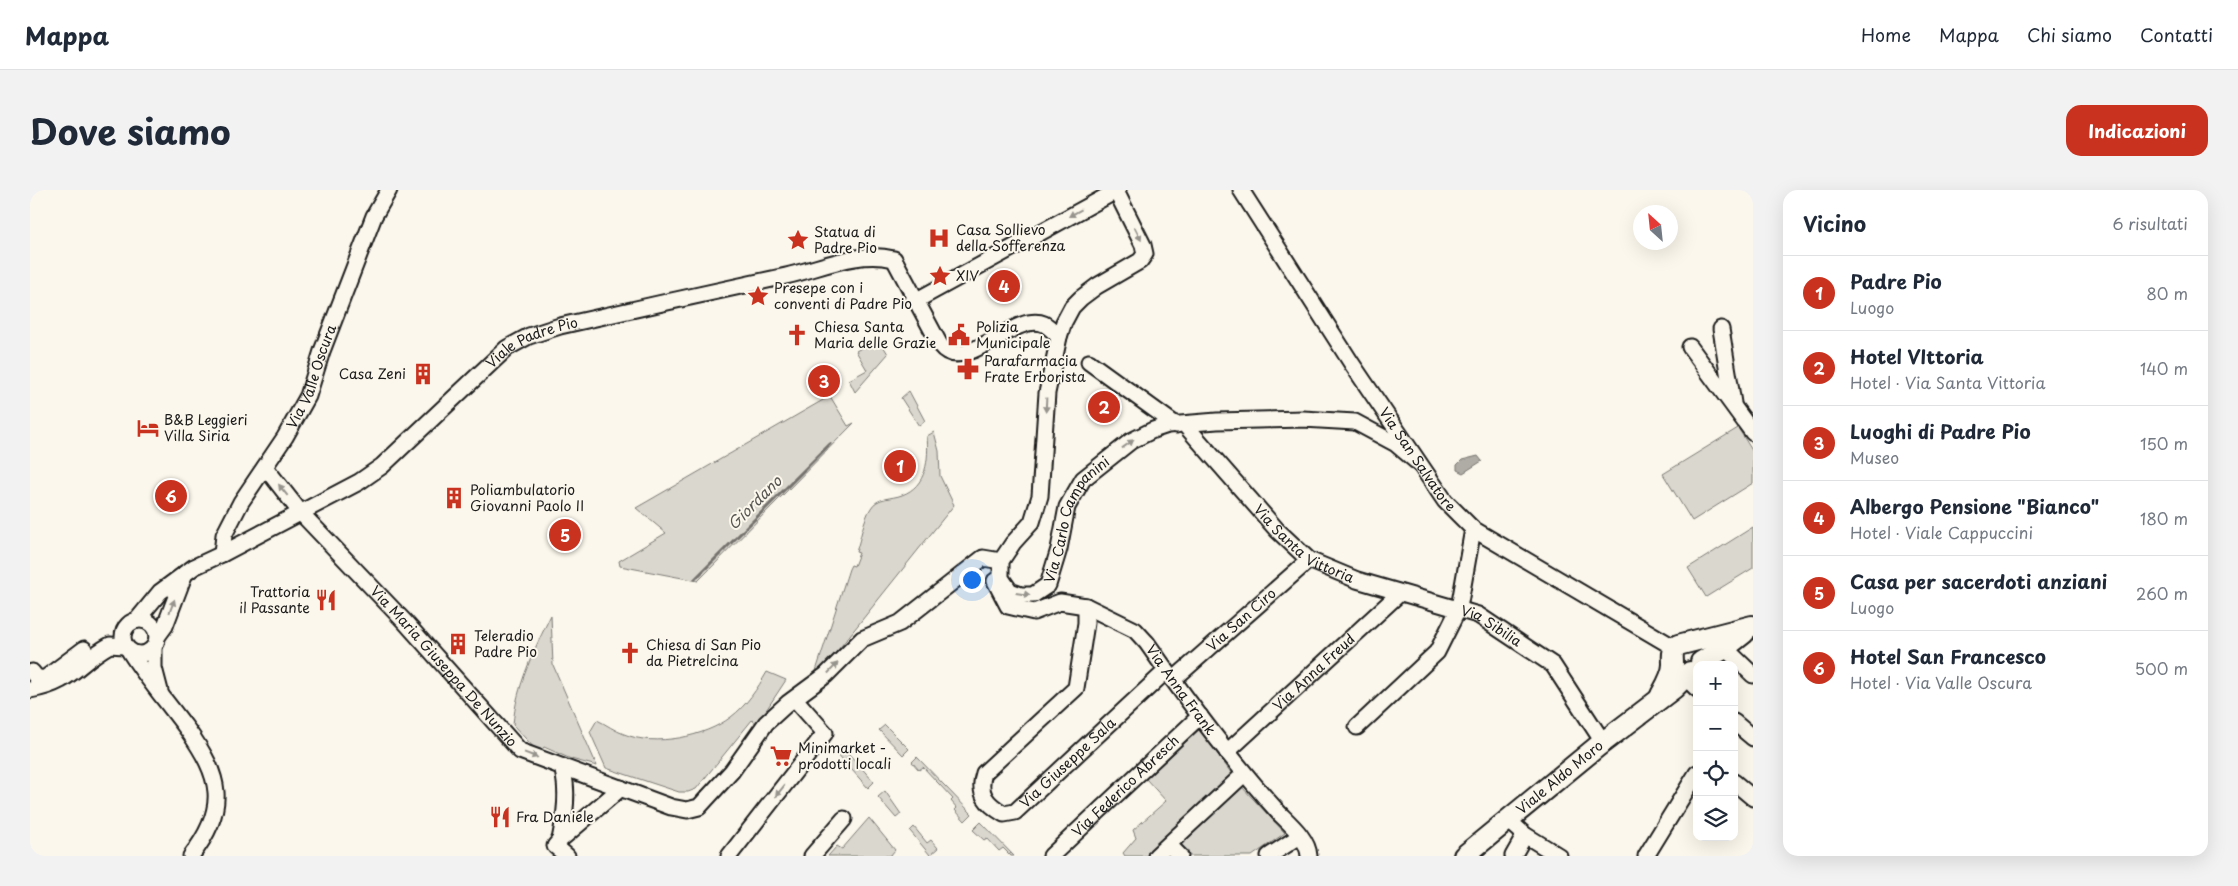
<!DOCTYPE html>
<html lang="it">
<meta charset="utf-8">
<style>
:root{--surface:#fff;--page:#f2f2f3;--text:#1f2937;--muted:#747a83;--line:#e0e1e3;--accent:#c8321e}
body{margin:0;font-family:"Playpen Sans",sans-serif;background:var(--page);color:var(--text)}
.controls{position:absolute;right:15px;bottom:15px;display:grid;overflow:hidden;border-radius:10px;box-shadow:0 5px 20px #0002}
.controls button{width:45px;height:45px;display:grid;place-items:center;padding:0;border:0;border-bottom:1px solid var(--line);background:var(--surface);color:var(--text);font:25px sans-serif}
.compass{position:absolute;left:1603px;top:15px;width:45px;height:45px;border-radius:50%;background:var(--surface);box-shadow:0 5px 20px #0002;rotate:333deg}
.you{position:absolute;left:941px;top:389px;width:18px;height:18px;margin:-12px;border:4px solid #fff;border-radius:50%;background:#1a73e8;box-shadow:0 0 0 8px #1a73e833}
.badge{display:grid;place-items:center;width:32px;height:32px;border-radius:50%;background:var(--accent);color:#fff;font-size:16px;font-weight:700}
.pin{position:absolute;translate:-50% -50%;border:2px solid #fff;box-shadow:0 1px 5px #0006}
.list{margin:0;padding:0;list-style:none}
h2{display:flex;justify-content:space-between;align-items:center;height:65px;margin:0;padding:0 20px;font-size:21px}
h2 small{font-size:16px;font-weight:400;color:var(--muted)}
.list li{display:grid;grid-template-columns:32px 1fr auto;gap:15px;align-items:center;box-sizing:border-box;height:75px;padding:0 20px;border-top:1px solid var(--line)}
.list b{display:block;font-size:19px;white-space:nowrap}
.list p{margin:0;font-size:16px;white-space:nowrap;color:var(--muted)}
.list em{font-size:16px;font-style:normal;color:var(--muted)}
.icon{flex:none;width:28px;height:28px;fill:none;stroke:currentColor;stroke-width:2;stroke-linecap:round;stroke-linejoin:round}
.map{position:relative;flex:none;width:1723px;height:666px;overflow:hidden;border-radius:15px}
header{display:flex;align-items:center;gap:30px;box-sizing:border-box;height:70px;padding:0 25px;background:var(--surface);border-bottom:1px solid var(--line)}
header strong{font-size:24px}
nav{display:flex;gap:28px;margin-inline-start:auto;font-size:18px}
.intro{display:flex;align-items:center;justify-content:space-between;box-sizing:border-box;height:120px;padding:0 30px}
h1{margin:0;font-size:35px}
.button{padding:12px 22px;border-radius:15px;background:var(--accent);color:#fff;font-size:18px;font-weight:700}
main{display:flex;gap:30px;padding:0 30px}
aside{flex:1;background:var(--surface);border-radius:15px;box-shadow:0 5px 20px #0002}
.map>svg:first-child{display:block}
</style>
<header>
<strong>Mappa</strong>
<nav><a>Home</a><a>Mappa</a><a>Chi siamo</a><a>Contatti</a></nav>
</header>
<div class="intro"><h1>Dove siamo</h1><a class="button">Indicazioni</a></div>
<main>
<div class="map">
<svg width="1723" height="666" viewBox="0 0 1723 666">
<rect width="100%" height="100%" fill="#fbf7ec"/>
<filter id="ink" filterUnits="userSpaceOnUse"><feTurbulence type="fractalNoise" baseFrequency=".02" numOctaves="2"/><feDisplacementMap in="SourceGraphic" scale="10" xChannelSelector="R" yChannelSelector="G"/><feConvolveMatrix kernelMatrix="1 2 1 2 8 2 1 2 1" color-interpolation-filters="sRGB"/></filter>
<g filter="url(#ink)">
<g fill="#dad7ce" stroke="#7b7a75">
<path d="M849,149l9,15 -33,38 -6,-12 18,-10 -11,-19z"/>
<path d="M879,201l16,30 -6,5 -18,-28z"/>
<path d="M800,206l18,30 6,-3 -156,158 -78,-15 -1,-5 47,-28 -30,-25z"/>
<path d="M1708,238l15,24v31l-61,38 -29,-47z"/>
<path d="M904,242l5,19 1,25 14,29 -132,165 -7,4 34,-105 2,-4 3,1 5,-13 -3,-1c5,-14 7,-32 15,-44 6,-11 21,-9 31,-13 25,-9 27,-36 25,-59z"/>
<path d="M1723,337v41l-47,29 -18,-29z"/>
<path d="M521,425l2,50 44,101 -26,-7 -27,-12 -5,6 -26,-28c3,-39 21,-75 38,-110z"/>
<path d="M737,482l19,8 -29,44 -5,-4 -56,69 -8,3h-9l-73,-24 -16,-36 7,-12c9,4 18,11 27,14 31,13 81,3 107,-17 16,-12 26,-28 36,-45z"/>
<path d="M855,535l24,24 -6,6 -24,-25z"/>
<path d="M1170,539l34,48 -86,79h-23l-2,-3 13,-15 -3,-8 33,-29 -20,-22z"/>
<path d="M811,555l33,37 -6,6 -33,-37z"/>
<path d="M887,567l55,57 -7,7 -10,-11 2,-2 -6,-7 2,-2 -30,-32 -4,3 -7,-8z"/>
<path d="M1211,596l44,47 -33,23h-63l-12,-12z"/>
<path d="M855,601l16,23 -5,4 -18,-21z"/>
<path d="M839,628l26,32 -5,6h-62l9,-10 5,3z"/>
<path d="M951,632l33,34h-3l-8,-8 -4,3 -12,-13 -3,2 -11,-10z"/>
<path d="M884,637l13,16 4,-3 7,8 -8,7 -20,-24z"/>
</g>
<path fill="#afaca5" stroke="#74726e" d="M1448,266l4,5 -19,12 -6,-3v-5l5,-5z"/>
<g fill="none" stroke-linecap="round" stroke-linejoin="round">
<path stroke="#74726e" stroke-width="3" d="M665,389l135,-135"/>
<g stroke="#1c1c1c" stroke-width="19">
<g id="minor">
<path id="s1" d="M1211,0l111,174 93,137 28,28 202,119"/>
<path id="s2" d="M1086,1l27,54 2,9 -5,7 -43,25 -16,12 -9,9 -8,15 -5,15 -12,56 -7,103 -8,26 -19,21 -12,18v17l9,13 11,4h12l15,-10 11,-36 8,-42 16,-28 48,-38 22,-11 15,-5 49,-4 86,-2 52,3 41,22 20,17"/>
<path d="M887,110l201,-110"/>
<path d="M1691,139l12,74"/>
<path d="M1660,157l63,86"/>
<path d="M1059,172l87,63"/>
<path id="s3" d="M1155,235l92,105 32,30 48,20 121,35 75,50 50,77"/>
<path id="s4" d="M235,277l36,46 104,109 115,129 151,56 16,3 12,-3 33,-36 34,-48 22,-20 38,-28 36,-36 38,-16 83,-65 18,3"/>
<path id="s5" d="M192,364l2,-19 17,-33 44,-65 23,-41 14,-45 52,-135 15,-26"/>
<path id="s6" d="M965,391l13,25 26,6 26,-10 26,4 49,24 12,13c41,59 84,117 132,170 11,11 29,26 30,43"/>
<path id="s7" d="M1056,416v17l-10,65 -92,85c-7,21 3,31 20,41l11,-2 151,-141"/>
<circle cx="110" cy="447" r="17"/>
<path id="s8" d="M107,430l23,-28 34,-25 28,-13 137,-72 23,-16 125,-118 22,-12 31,-10c75,-17 151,-34 226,-50 36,-8 71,-26 108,-17l46,86c24,32 74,-34 104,-21 6,3 10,8 15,13"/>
<path d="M127,447l8,-11 20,-53"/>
<path d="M124,457v21l6,23"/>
<path d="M1695,458l28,27"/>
<path d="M100,462c17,27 38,51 57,77 34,48 42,78 4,127"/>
<path d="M2,482l4,5 8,2 40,-30"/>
<path d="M1659,482l3,12 5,5"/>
<path id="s9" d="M1143,490l136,-120"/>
<path d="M0,500c42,-7 47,-27 80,-45l14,1"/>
<path d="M1704,532l19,16"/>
<path d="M1327,537l80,-75 22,-44 14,-79"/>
<path id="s10" d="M1197,562l173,-159"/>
<path d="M1704,592l19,16"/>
<path d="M1478,630l17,15 34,21"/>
<path d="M530,650c5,-25 9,-49 2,-73"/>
<path d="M1139,655l11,11"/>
<path d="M537,666l-12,-10 5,-6 61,-52"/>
<path d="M699,666l96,-123 -30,-34"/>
<path d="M782,666l32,-37"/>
<path id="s11" d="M1021,666l149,-140"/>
<path d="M1126,666l88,-82"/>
<path d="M1239,666l31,-20"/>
<path d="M1483,666l12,-21"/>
<path d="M1616,666l51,-83"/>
</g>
</g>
<g stroke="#1c1c1c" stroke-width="24">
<g id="major">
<path d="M1671,472l24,-14 19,-15"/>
<path d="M1631,505c5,-9 12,-20 12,-31 0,-8 -2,-12 5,-19l74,-19"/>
<path id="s12" d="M1434,666l134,-110 76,-58 16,-16"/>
</g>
</g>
<use href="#minor" stroke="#fbf7ec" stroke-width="15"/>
<use href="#major" stroke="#fbf7ec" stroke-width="20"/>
</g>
<defs><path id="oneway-solid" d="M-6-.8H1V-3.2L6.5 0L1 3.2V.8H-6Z" transform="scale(1.25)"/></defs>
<g fill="#97948e">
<use href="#oneway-solid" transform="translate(1045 23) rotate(151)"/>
<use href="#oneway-solid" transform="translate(1108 44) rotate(63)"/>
<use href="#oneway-solid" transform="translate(1016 215) rotate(93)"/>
<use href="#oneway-solid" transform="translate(1098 254) rotate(-36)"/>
<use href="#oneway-solid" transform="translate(253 300) rotate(-128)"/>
<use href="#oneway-solid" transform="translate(993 404) rotate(7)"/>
<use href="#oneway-solid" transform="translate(142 416) rotate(-69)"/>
<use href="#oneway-solid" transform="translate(803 478) rotate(-47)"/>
<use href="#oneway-solid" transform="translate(501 565) rotate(21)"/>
<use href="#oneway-solid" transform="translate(750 601) rotate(128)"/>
</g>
</g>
<defs>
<g id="hospital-bare" transform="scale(1.725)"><path d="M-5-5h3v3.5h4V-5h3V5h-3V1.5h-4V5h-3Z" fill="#c8321e" stroke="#fbf7ec" stroke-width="2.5" paint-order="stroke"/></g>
<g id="sight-bare" transform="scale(1.725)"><path d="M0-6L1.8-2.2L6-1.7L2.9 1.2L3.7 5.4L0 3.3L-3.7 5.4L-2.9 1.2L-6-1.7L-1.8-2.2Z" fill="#c8321e" stroke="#fbf7ec" stroke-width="2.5" paint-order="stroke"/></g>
<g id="church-bare" transform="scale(1.725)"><path d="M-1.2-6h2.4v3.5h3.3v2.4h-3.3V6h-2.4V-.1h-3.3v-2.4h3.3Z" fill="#c8321e" stroke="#fbf7ec" stroke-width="2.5" paint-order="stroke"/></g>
<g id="civic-bare" transform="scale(1.725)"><path d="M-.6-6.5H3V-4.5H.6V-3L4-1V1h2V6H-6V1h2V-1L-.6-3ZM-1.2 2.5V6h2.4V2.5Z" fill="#c8321e" stroke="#fbf7ec" stroke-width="2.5" paint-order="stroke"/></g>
<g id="pharmacy-bare" transform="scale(1.725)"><path d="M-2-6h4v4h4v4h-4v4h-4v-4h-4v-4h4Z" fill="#c8321e" stroke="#fbf7ec" stroke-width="2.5" paint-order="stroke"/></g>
<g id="building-bare" transform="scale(1.725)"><path d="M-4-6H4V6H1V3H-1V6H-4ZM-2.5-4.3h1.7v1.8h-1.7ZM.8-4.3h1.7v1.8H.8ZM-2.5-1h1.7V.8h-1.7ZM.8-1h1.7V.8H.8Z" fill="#c8321e" stroke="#fbf7ec" stroke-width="2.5" paint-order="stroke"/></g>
<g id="hotel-bare" transform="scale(1.725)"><path d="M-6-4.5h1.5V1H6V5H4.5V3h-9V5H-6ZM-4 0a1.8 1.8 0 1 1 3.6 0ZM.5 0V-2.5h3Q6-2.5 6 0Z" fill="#c8321e" stroke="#fbf7ec" stroke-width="2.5" paint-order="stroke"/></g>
<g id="restaurant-bare" transform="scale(1.725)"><path d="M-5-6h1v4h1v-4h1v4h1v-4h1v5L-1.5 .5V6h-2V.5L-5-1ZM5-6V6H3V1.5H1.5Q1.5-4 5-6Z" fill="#c8321e" stroke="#fbf7ec" stroke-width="2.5" paint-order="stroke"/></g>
<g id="supermarket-bare" transform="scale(1.725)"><path d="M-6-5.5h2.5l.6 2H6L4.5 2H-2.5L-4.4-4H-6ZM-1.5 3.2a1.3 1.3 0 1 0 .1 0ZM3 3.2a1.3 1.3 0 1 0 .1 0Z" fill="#c8321e" stroke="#fbf7ec" stroke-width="2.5" paint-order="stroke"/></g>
</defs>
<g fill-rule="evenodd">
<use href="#hospital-bare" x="909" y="48"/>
<use href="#sight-bare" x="768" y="50"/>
<use href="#sight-bare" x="910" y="86"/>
<use href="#sight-bare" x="728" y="106"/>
<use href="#church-bare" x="767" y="145"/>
<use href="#civic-bare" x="929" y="145"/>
<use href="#pharmacy-bare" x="938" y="179"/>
<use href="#building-bare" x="393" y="184"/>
<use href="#hotel-bare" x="118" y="238"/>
<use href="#building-bare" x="424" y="308"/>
<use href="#restaurant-bare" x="296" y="410"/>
<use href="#building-bare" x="428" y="454"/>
<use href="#church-bare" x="600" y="463"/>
<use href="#supermarket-bare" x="751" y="566"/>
<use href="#restaurant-bare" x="470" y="627"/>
</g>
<g text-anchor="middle" stroke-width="4" stroke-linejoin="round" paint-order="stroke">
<g font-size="14" fill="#1c1c1c" stroke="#fbf7ec" text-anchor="start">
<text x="926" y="45">Casa Sollievo<tspan x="926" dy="16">della Sofferenza</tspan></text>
<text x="784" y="47">Statua di<tspan x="784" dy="16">Padre Pio</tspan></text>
<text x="926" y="91">XIV</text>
<text x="744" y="103">Presepe con i<tspan x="744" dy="16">conventi di Padre Pio</tspan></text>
<text x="784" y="142">Chiesa Santa<tspan x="784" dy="16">Maria delle Grazie</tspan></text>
<text x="946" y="142">Polizia<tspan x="946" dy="16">Municipale</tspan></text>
<text x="954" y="176">Parafarmacia<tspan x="954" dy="16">Frate Erborista</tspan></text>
<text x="376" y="189" text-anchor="end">Casa Zeni</text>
<text x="134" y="235">B&amp;B Leggieri<tspan x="134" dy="16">Villa Siria</tspan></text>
<text x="440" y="305">Poliambulatorio<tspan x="440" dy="16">Giovanni Paolo II</tspan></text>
<text x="280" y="407" text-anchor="end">Trattoria<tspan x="280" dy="16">il Passante</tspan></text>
<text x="444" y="451">Teleradio<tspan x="444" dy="16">Padre Pio</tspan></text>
<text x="616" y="460">Chiesa di San Pio<tspan x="616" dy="16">da Pietrelcina</tspan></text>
<text x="768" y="563">Minimarket -<tspan x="768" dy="16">prodotti locali</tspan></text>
<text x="486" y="632">Fra Daniele</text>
</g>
<g font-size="14" fill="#1c1c1c" stroke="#fbf7ec">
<text dy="5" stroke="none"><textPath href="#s8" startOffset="489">Viale Padre Pio</textPath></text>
<text dy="5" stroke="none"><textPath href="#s5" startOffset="201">Via Valle Oscura</textPath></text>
<text dy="5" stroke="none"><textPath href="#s1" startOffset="322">Via San Salvatore</textPath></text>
<text dy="5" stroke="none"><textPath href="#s2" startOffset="579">Via Carlo Campanini</textPath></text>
<text dy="5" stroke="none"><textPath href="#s3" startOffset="170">Via Santa Vittoria</textPath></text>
<text dy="5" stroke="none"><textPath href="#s9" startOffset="91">Via San Ciro</textPath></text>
<text dy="5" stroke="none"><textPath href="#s3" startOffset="378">Via Sibilia</textPath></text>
<text dy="5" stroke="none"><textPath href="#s4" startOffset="268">Via Maria Giuseppa De Nunzio</textPath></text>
<text dy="5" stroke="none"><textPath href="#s10" startOffset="118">Via Anna Freud</textPath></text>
<text dy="5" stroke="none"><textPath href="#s6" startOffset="239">Via Anna Frank</textPath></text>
<text dy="5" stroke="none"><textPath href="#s7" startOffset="342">Via Giuseppe Sala</textPath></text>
<text dy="5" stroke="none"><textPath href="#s12" startOffset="124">Viale Aldo Moro</textPath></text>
<text dy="5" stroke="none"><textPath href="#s11" startOffset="102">Via Federico Abresch</textPath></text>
</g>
<g font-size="15" font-style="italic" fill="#575653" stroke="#fbf7ec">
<text transform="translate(725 313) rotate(-45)" y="5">Giordano</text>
</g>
</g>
</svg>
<div class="controls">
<button>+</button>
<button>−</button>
<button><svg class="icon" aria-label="locate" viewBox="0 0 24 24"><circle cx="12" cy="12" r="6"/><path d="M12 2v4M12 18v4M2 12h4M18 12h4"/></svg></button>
<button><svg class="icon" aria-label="layers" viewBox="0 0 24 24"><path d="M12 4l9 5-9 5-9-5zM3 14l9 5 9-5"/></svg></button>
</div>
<svg class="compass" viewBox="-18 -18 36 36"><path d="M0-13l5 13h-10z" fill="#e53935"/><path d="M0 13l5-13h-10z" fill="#747a83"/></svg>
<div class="you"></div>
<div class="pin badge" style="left:870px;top:276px">1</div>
<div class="pin badge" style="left:1074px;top:217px">2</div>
<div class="pin badge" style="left:794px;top:191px">3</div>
<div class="pin badge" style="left:974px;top:96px">4</div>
<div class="pin badge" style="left:535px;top:345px">5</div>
<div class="pin badge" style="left:141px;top:306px">6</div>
</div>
<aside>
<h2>Vicino<small>6 risultati</small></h2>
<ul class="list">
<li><span class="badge">1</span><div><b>Padre Pio</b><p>Luogo</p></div><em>80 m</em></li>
<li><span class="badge">2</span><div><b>Hotel VIttoria</b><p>Hotel · Via Santa Vittoria</p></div><em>140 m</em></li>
<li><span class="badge">3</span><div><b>Luoghi di Padre Pio</b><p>Museo</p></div><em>150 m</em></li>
<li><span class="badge">4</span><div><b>Albergo Pensione &quot;Bianco&quot;</b><p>Hotel · Viale Cappuccini</p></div><em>180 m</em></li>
<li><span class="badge">5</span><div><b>Casa per sacerdoti anziani</b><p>Luogo</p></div><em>260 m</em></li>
<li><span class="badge">6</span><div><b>Hotel San Francesco</b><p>Hotel · Via Valle Oscura</p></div><em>500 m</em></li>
</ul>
</aside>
</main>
